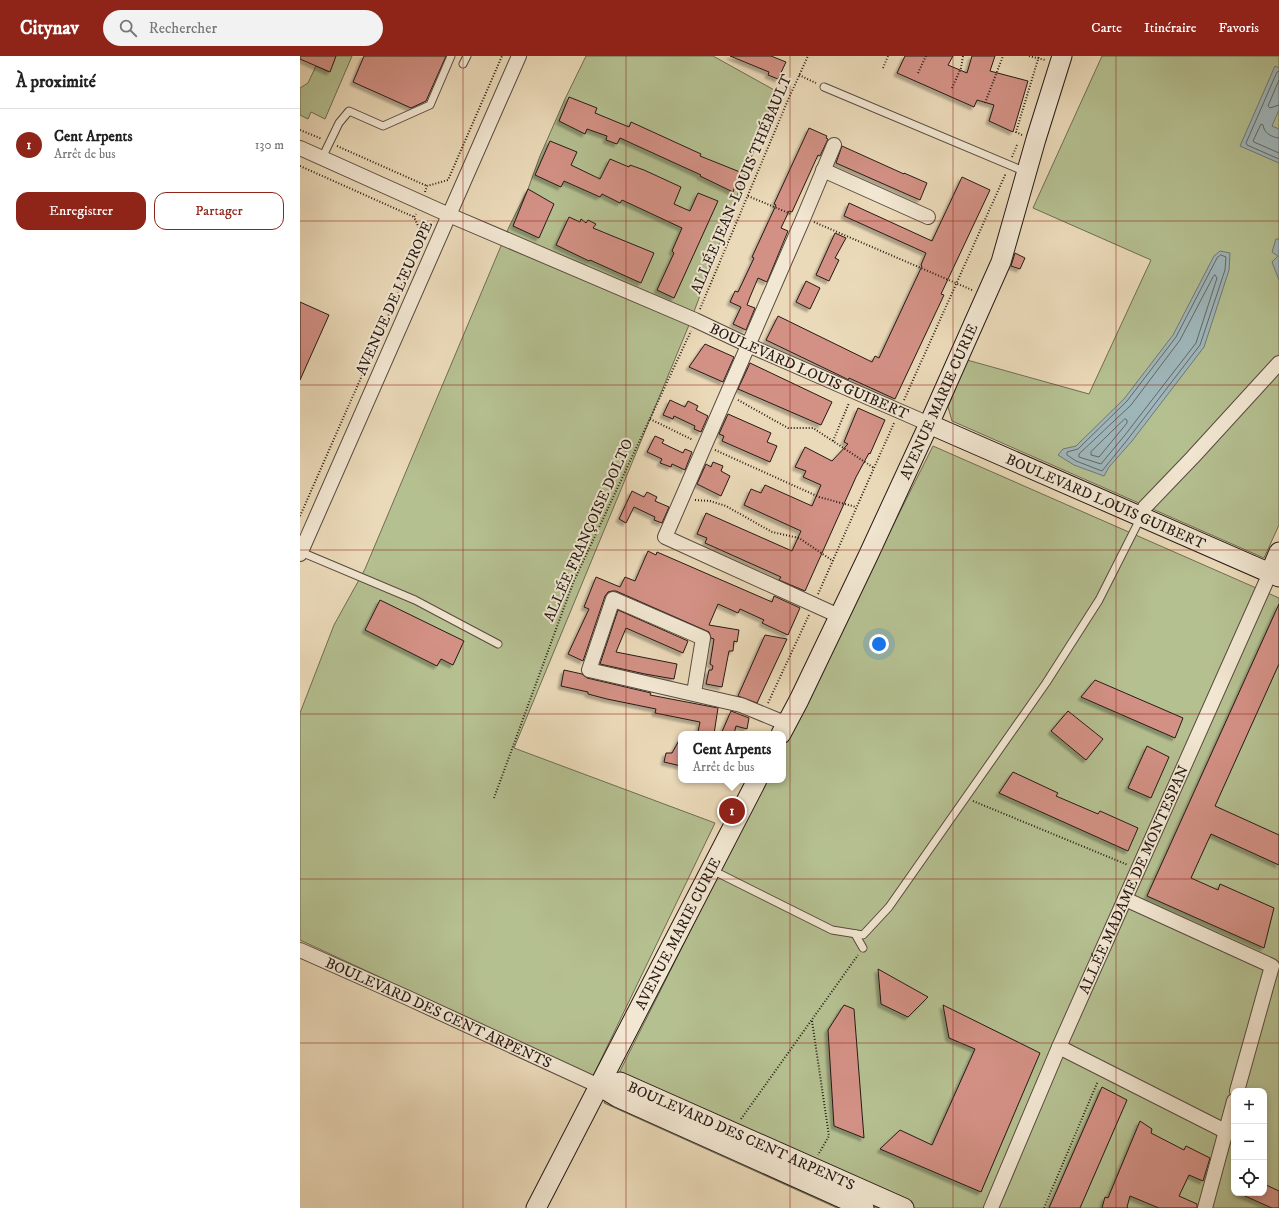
<!DOCTYPE html>
<html lang="fr">
<meta charset="utf-8">
<style>
:root{--surface:#fff;--page:#f2f2f2;--text:#222;--muted:#767676;--line:#e0e0e0;--accent:#8f2418}
body{margin:0;font-family:"IM FELL DW Pica",serif;background:var(--page);color:var(--text)}
.controls{position:absolute;right:12px;bottom:12px;display:grid;overflow:hidden;border-radius:8px;box-shadow:0 2px 6px #0003}
.controls button{width:36px;height:36px;display:grid;place-items:center;padding:0;border:0;border-bottom:1px solid var(--line);background:var(--surface);color:var(--text);font:20px sans-serif}
.you{position:absolute;left:579px;top:588px;width:14px;height:14px;margin:-10px;border:3px solid #fff;border-radius:50%;background:#1a73e8;box-shadow:0 0 0 6px #1a73e833}
.badge{display:grid;place-items:center;width:26px;height:26px;border-radius:50%;background:var(--accent);color:#fff;font-size:13px;font-weight:700}
.pin{position:absolute;translate:-50% -50%;border:2px solid #fff;box-shadow:0 1px 4px #0006}
.popup{position:absolute;left:378px;top:675px;width:108px;height:52px;box-sizing:border-box;display:grid;place-content:center;border-radius:8px;background:var(--surface);filter:drop-shadow(0 1px 3px #0005);font-size:13px;white-space:nowrap;color:var(--muted)}
.popup b{font-size:15px;color:var(--text)}
.popup::after{content:'';position:absolute;left:50%;top:100%;margin-left:-8px;border:8px solid transparent;border-top-color:var(--surface)}
.list{margin:0;padding:0;list-style:none}
h2{display:flex;justify-content:space-between;align-items:center;height:52px;margin:0;padding:0 16px;font-size:17px}
h2 small{font-size:13px;font-weight:400;color:var(--muted)}
.list li{display:grid;grid-template-columns:26px 1fr auto;gap:12px;align-items:center;box-sizing:border-box;height:72px;padding:0 16px;border-top:1px solid var(--line)}
.list b{display:block;font-size:15px;white-space:nowrap}
.list p{margin:0;font-size:13px;white-space:nowrap;color:var(--muted)}
.list em{font-size:13px;font-style:normal;color:var(--muted)}
.actions{display:flex;gap:8px;padding:12px 16px}
.actions a{flex:1;padding:9px 0;border:1px solid var(--accent);border-radius:12px;text-align:center;font-size:14px;color:var(--accent)}
.actions .main{background:var(--accent);color:#fff}
.icon{flex:none;width:22px;height:22px;fill:none;stroke:currentColor;stroke-width:2;stroke-linecap:round;stroke-linejoin:round}
.map{position:relative;flex:none;width:979px;height:1152px;overflow:hidden}
header{display:flex;align-items:center;gap:24px;box-sizing:border-box;height:56px;padding:0 20px;background:var(--accent);color:#fff}
header strong{font-size:19px}
nav{display:flex;gap:22px;margin-inline-start:auto;font-size:14px}
.search{width:280px;height:36px;background:var(--page);display:flex;align-items:center;gap:10px;box-sizing:border-box;padding:0 14px;border-radius:22px;color:var(--muted);font-size:15px}
main{display:flex}
aside{flex:1;background:var(--surface)}
.map>svg:first-child{display:block}
</style>
<header>
<strong>Citynav</strong>
<div class="search"><svg class="icon" aria-label="search" viewBox="0 0 24 24"><circle cx="10" cy="10" r="6"/><path d="M15 15l6 6"/></svg>Rechercher</div>
<nav><a>Carte</a><a>Itinéraire</a><a>Favoris</a></nav>
</header>
<main>
<aside>
<h2>À proximité<small></small></h2>
<ul class="list">
<li><span class="badge">1</span><div><b>Cent Arpents</b><p>Arrêt de bus</p></div><em>130 m</em></li>
</ul>
<div class="actions"><a class="main">Enregistrer</a><a>Partager</a></div>
</aside>
<div class="map">
<svg width="979" height="1152" viewBox="0 0 979 1152">
<defs>
<filter id="shadow"><feDropShadow dx="-3" dy="3" stdDeviation="1" flood-color="#0004"/></filter>
</defs>
<rect width="100%" height="100%" fill="#ebdab9"/>
<filter id="stains"><feTurbulence type="fractalNoise" baseFrequency=".005" numOctaves="4"/><feColorMatrix values="0 0 0 0 .2 0 0 0 0 .09 0 0 0 0 .02 0 0 0 .5 -.17"/></filter>
<radialGradient id="worn" r=".72"><stop offset=".6" stop-color="#630" stop-opacity="0"/><stop offset="1" stop-color="#630" stop-opacity=".3"/></radialGradient>
<g fill="#b5c091" stroke="#6e6d54" fill-rule="evenodd">
<path d="M36,0h16l-27,63 -14,-7 -3,7 -8,-4v-27l8,-5 8,-17 13,6z"/>
<path d="M286,0h127l63,35 -87,234 -175,423 201,75 -122,253 -293,-136v-227l34,-88 31,-56 144,-342 19,-38 12,-33 25,-57z"/>
<path d="M802,0h177v469l-15,33 -312,-137 -4,-14 19,-47 122,34 62,-134 -118,-52z"/>
<path d="M633,390l346,152v610h-442l-233,-105 162,-323h17v-35zM934,1035h30v102h-30z"/>
</g>
<g fill="#9fb7bb" stroke="#6f7879">
<path d="M975,10l4,2v42l-7,16 7,3v34l-39,-17z"/>
<path d="M976,183h3v41l-7,-18 6,-6 -6,-4z"/>
<path d="M920,195l10,2 -1,17 -25,77 -72,94 -23,26 -5,9 -30,-11 -16,-10 5,-6 13,-3 48,-47 49,-64 41,-79z"/>
</g>
<g fill="none" stroke-linecap="round" stroke-linejoin="round">
<g stroke="#626868" stroke-width="1">
<path d="M979,15l-2,1 -31,71 1,2 32,14"/>
<path d="M979,24l-11,26 2,2 9,-3"/>
<path d="M979,82c-8,-1 -15,-5 -16,-13l-2,-1 -8,17 1,1 25,11"/>
<path d="M921,199l5,2 -1,13 -25,75 -72,94 -26,32 -26,-10 -9,-6v-3l11,-3 49,-48 49,-64 41,-79z"/>
<path d="M915,219l2,3 -21,65 -71,92 -24,29 -22,-7v-3l52,-49 49,-65 33,-63z"/>
<path d="M825,363l2,1v3l-28,34 -8,-2v-3z"/>
</g>
</g>
<g fill="#d39185" stroke="#261a16" filter="url(#shadow)">
<path d="M0,0h36l-6,16 -30,-13z"/>
<path d="M64,0h82l-20,45 -15,7 -58,-26z"/>
<path d="M430,0h41l15,6 -8,17 -10,-4 1,-3z"/>
<path d="M605,0h48l-5,9 19,8 5,-17h23l-5,15 38,10 -15,51 -24,-11 5,-16 -17,-5 -3,7 -77,-34z"/>
<path d="M269,41l28,11 -2,5 34,14 2,-5 70,32 -1,2 40,16 -7,20 -33,-16 1,-1 -81,-37 -3,6 -11,-4 1,-4 -20,-7 -2,5 -26,-13z"/>
<path d="M509,72l18,8 -1,2 2,1 -8,17 -2,-1 -26,57 -3,-1 -8,17 7,3 -21,51 -9,-4 -8,19 -3,8 8,3 -9,22 -13,-6 8,-17 -11,-5 5,-11 3,1 16,-34 -2,-1 24,-52 -2,-1z"/>
<path d="M250,85l27,11 -6,13 29,14 10,-20 19,8 1,-2 14,5 37,17 -7,17 16,7 8,-18 20,8 -44,97 -17,-8 17,-37 -2,-2 10,-23 -60,-28 -2,3 -18,-9 -2,3 -36,-16 -3,6 -26,-12z"/>
<path d="M542,90l62,28v-1l23,10 -7,17 -84,-37z"/>
<path d="M662,121l28,13 -49,104 3,1 -49,104 -46,-21 -1,2 -3,-2 -79,-38 12,-24 94,46 3,-6 4,2 43,-92 -1,-1 5,-12 -82,-37 5,-13 83,38z"/>
<path d="M228,133l26,15 -15,34 -26,-12z"/>
<path d="M269,161l11,5 1,-3 5,4 2,-3 8,4 -3,4 61,25 -13,30 -51,-23 -1,1 -33,-16z"/>
<path d="M535,177l11,5 -11,20 4,2 -10,21 -13,-6z"/>
<path d="M715,197l10,5 -5,11 -9,-3z"/>
<path d="M506,225l14,7 -10,21 -14,-7z"/>
<path d="M0,246l29,13 -29,65z"/>
<path d="M405,288l29,13 -11,25 -34,-15z"/>
<path d="M450,307l82,39 -11,23 -83,-36z"/>
<path d="M370,344l15,7 3,-6 10,5 -2,4 12,6 -7,16 -7,-3 1,-3 -21,-10 -1,3 -10,-4z"/>
<path d="M558,352l27,12 -15,34 -1,-1 -13,24 -51,114 -26,-11 2,-3 -76,-34 2,-5 -10,-4 9,-21 86,38 9,-20 -57,-26 7,-16 10,4 4,-8 47,21 9,-21 -18,-8 3,-6 -11,-4 10,-20 27,14 16,-17 -4,-2z"/>
<path d="M428,358l43,19 -4,9 10,4 -7,16 -48,-21 2,-5 -5,-2z"/>
<path d="M355,380l9,4 -2,3 21,10 2,-4 7,3 -7,18 -13,-6 -1,3 -11,-4 2,-4 -15,-7z"/>
<path d="M413,406l10,4 -2,5 9,5 -9,20 -24,-12 9,-20 5,3z"/>
<path d="M332,435l12,6 3,-5 10,5 -2,4 14,6 -7,16 -8,-3 1,-3 -21,-10 -8,16 -7,-4z"/>
<path d="M348,495l8,4 1,-3 115,50 2,-6 26,12 -12,27 -26,-12 2,-3 -24,-11 -2,4 -20,-9 -9,21 30,5 -2,12 -3,-1 -1,10h-4l-7,36 -16,-3 3,-14h3l1,-4 -3,-2 4,-25 -3,-1 -2,-6 -93,-41h-4l-4,1 -3,4 -22,65 -15,-7 21,-45 -5,-2 12,-30 24,10 5,-10 10,4z"/>
<path d="M80,544l84,41 -11,24 -12,-6 -4,7 -72,-36z"/>
<path d="M979,548v60l-64,142 64,29v30l-68,-31 -20,44 27,12 2,-6 54,24 -10,40 -117,-52z"/>
<path d="M318,554l70,31 -5,12 -57,-25 -10,24 61,12 -3,15 -29,-5 -45,-10z"/>
<path d="M465,579l22,4 -30,64 -19,-7z"/>
<path d="M264,614l18,4 5,4 64,15 -1,2 68,13 -4,26 -16,-2 2,-10 -45,-9 1,-4 -49,-10 -19,-5v-2l-27,-6z"/>
<path d="M795,624l88,38 -8,20 -94,-41z"/>
<path d="M431,655l18,7 -2,11 -11,-3 -2,8h-13z"/>
<path d="M768,655l35,28 -17,21 -35,-29z"/>
<path d="M381,681v29l-17,-4 2,-9h6z"/>
<path d="M847,690l22,11 -18,41 -23,-10z"/>
<path d="M713,716l45,21 -2,3 42,18 2,-3 38,17 -10,23 -129,-58z"/>
<path d="M578,913l50,28 -20,20 -27,-13z"/>
<path d="M544,949l10,4 10,129 -30,-12 -6,-96z"/>
<path d="M643,949l97,48 -59,139 -101,-43 20,-19 32,15 43,-96 -26,-11z"/>
<path d="M802,1031l25,13 -47,108h-31z"/>
<path d="M840,1065l12,8 -1,4 33,17 2,-4 24,12 -7,23 -14,-6 -10,21 18,8v4h-38l-29,-12 -3,11 1,1h-26l3,-11 3,1z"/>
<path d="M964,1128l15,7v17h-7l-34,-15h26z"/>
</g>
<g fill="none" stroke-linecap="round" stroke-linejoin="round">
<g stroke="#574a3f" stroke-width="9">
<g id="lane">
<path d="M163,8l4,-8"/>
<path d="M524,31l202,85"/>
<path d="M22,102l17,-35 10,-12 34,15 47,-21 21,-49"/>
<path d="M1,496l114,48 83,44"/>
<path d="M412,814l120,60 31,5 26,-28 157,-224 53,-83 42,-83"/>
<path d="M555,878l8,14"/>
</g>
</g>
<g stroke="#574a3f" stroke-width="16">
<g id="street">
<path d="M534,89l-31,74 -138,318 174,79"/>
<path id="s1" d="M0,92l149,67 246,105 53,25 181,79"/>
<path d="M523,114l105,47"/>
<path d="M841,461l4,-10 48,-50 86,-94"/>
<path d="M0,498l219,-498"/>
<path d="M394,637l9,-55 -90,-39 -24,71 152,35 46,19"/>
<path d="M825,843l147,67 -35,125"/>
<path id="s2" d="M0,894l108,48 191,88"/>
<path d="M759,991l166,84"/>
<path id="s3" d="M691,1152l68,-161 211,-474"/>
<path d="M905,1152l29,-107"/>
</g>
</g>
<g stroke="#261a16" stroke-width="21">
<g id="secondary">
<path id="s4" d="M629,368l350,153"/>
<path d="M970,517l9,-21"/>
<path id="s5" d="M481,678l18,-34 69,-144 61,-132 72,-162 35,-123 26,-83"/>
<path id="s6" d="M299,1030l21,-4 284,126"/>
<path d="M299,1030l18,11 247,111"/>
<path id="s7" d="M236,1152l221,-428"/>
</g>
</g>
<g stroke="#261a16" stroke-width="2" stroke-dasharray="1 2" stroke-linecap="butt">
<path d="M729,0l16,4"/>
<path d="M583,12l5,-12"/>
<path d="M618,17l8,-17"/>
<path d="M499,19l17,8"/>
<path d="M652,32l9,-20 2,-12"/>
<path d="M685,47l18,-47"/>
<path d="M0,74l22,9"/>
<path d="M722,79l-6,-3 23,-76"/>
<path d="M37,90l90,40"/>
<path d="M712,101l5,-12"/>
<path d="M0,110l114,51"/>
<path d="M125,136l2,-6 21,-6 54,-124"/>
<path d="M448,140l43,18"/>
<path d="M514,166l158,68"/>
<path d="M400,253l88,-209 20,-44"/>
<path d="M438,344l50,28h25l61,40"/>
<path d="M604,344l102,-227"/>
<path d="M350,363l43,21"/>
<path d="M533,385l16,-38"/>
<path d="M415,394l104,47 37,10"/>
<path d="M395,444l15,1 16,5 46,26 27,6 34,23"/>
<path d="M0,460l123,-279 -9,-20 2,-3"/>
<path d="M518,538l76,-171"/>
<path d="M468,647l41,-88"/>
<path d="M194,742l79,-215 118,-252"/>
<path d="M673,745l155,64"/>
<path d="M512,965l17,115 -11,19"/>
<path d="M441,1063l117,-164"/>
<path d="M744,1152l54,-127"/>
</g>
<use href="#lane" stroke="#f2e7d2" stroke-width="7"/>
<use href="#street" stroke="#f2e7d2" stroke-width="14"/>
<use href="#secondary" stroke="#f2e7d2" stroke-width="19"/>
</g>
<path fill="none" stroke="#8f2418" stroke-width="1" stroke-opacity="0.55" d="M163,0v1152M326,0v1152M490,0v1152M653,0v1152M816,0v1152M0,165h979M0,329h979M0,494h979M0,658h979M0,823h979M0,987h979"/>
<g text-anchor="middle" stroke-width="4" stroke-linejoin="round" paint-order="stroke">
<g font-size="15" fill="#261a16" stroke="#f2e7d2">
<text transform="translate(441 128) rotate(-67)" y="5">ALLÉE JEAN-LOUIS THÉBAULT</text>
<text transform="translate(94 242) rotate(-66)" y="5">AVENUE DE L'EUROPE</text>
<text dy="5" stroke="none"><textPath href="#s1" startOffset="556">BOULEVARD LOUIS GUIBERT</textPath></text>
<text dy="5" stroke="none"><textPath href="#s5" startOffset="368">AVENUE MARIE CURIE</textPath></text>
<text dy="5" stroke="none"><textPath href="#s4" startOffset="193">BOULEVARD LOUIS GUIBERT</textPath></text>
<text transform="translate(288 474) rotate(-66)" y="5">ALLÉE FRANÇOISE DOLTO</text>
<text dy="5" stroke="none"><textPath href="#s3" startOffset="358">ALLÉE MADAME DE MONTESPAN</textPath></text>
<text dy="5" stroke="none"><textPath href="#s7" startOffset="309">AVENUE MARIE CURIE</textPath></text>
<text dy="5" stroke="none"><textPath href="#s2" startOffset="152">BOULEVARD DES CENT ARPENTS</textPath></text>
<text dy="5" stroke="none"><textPath href="#s6" startOffset="154">BOULEVARD DES CENT ARPENTS</textPath></text>
</g>
</g>
<rect width="100%" height="100%" filter="url(#stains)"/>
<rect width="100%" height="100%" fill="url(#worn)"/>
</svg>
<div class="controls">
<button>+</button>
<button>−</button>
<button><svg class="icon" aria-label="locate" viewBox="0 0 24 24"><circle cx="12" cy="12" r="6"/><path d="M12 2v4M12 18v4M2 12h4M18 12h4"/></svg></button>
</div>
<div class="you"></div>
<div class="pin badge" style="left:432px;top:755px">1</div>
<div class="popup"><b>Cent Arpents</b>Arrêt de bus</div>
</div>
</main>
